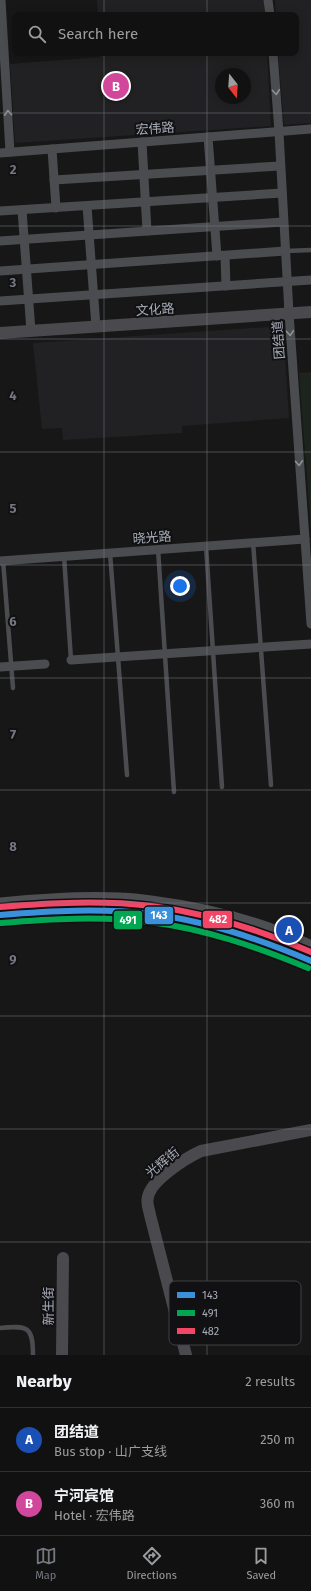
<!DOCTYPE html>
<meta charset="utf-8">
<style>
:root{--surface:#111;--page:#1e1f1f;--text:#f1f3f6;--muted:#9c9d9f;--line:#303131;--accent:#757880}
body{margin:0;font-family:"Fira Sans","Noto Sans SC",sans-serif;background:var(--page);color:var(--text)}
.compass{position:absolute;left:215px;top:68px;width:36px;height:36px;border-radius:50%;background:var(--surface);box-shadow:0 2px 10px #0003;rotate:163deg}
.you{position:absolute;left:180px;top:586px;width:14px;height:14px;margin:-10px;border:3px solid #fff;border-radius:50%;background:#1a73e8;box-shadow:0 0 0 6px #1a73e833}
.badge{display:grid;place-items:center;width:26px;height:26px;border-radius:50%;background:var(--accent);color:#fff;font-size:13px;font-weight:700}
.pin{position:absolute;translate:-50% -50%;border:2px solid #fff;box-shadow:0 1px 4px #0006}
.list{margin:0;padding:0;list-style:none}
h2{display:flex;justify-content:space-between;align-items:center;height:52px;margin:0;padding:0 16px;font-size:17px}
h2 small{font-size:13px;font-weight:400;color:var(--muted)}
.list li{display:grid;grid-template-columns:26px 1fr auto;gap:12px;align-items:center;box-sizing:border-box;height:64px;padding:0 16px;border-top:1px solid var(--line)}
.list b{display:block;font-size:15px;white-space:nowrap}
.list p{margin:0;font-size:13px;white-space:nowrap;color:var(--muted)}
.list em{font-size:13px;font-style:normal;color:var(--muted)}
.icon{flex:none;width:22px;height:22px;fill:none;stroke:currentColor;stroke-width:2;stroke-linecap:round;stroke-linejoin:round}
.map{position:relative;flex:none;width:311px;height:1355px;overflow:hidden}
.search{position:absolute;background:var(--surface);box-shadow:0 2px 10px #0003;left:12px;right:12px;top:12px;height:44px;display:flex;align-items:center;gap:10px;box-sizing:border-box;padding:0 14px;border-radius:8px;color:var(--muted);font-size:15px}
.sheet{height:180px;background:var(--surface)}
nav{display:flex;justify-content:space-around;align-items:center;box-sizing:border-box;height:56px;border-top:1px solid var(--line);background:var(--surface);font-size:11px;color:var(--muted)}
nav a{display:grid;justify-items:center;gap:2px}
nav .on{color:var(--accent)}
.map>svg:first-child{display:block}
</style>
<div class="map">
<svg width="311" height="1355" viewBox="0 0 311 1355">
<rect width="100%" height="100%" fill="#171717"/>
<g fill="#212123" fill-rule="evenodd">
<path d="M97,0h167l1,15h-167z"/>
<path d="M275,0h36v123l-27,2 -6,-72h18v-38h-20z"/>
<path d="M100,53h167l4,73 -256,17 -5,-79 90,-7zM221,74h24v24h-24z"/>
<path d="M283,326l6,92 -107,8v7l-119,7 -1,-12 -20,1 -9,-86z"/>
</g>
<path fill="#1d241e" d="M311,372v158l-12,-157z"/>
<g fill="none" stroke-linecap="round" stroke-linejoin="round">
<g stroke="#4b4c50" stroke-width="4.5">
<path d="M285,251l26,-1"/>
<path d="M253,542l18,243"/>
<path d="M206,546l16,241"/>
<path d="M158,549l16,243"/>
<path d="M110,553l17,222"/>
<path d="M64,556l7,104"/>
<path d="M3,560l10,128"/>
<path d="M0,1328c28,-3 33,-1 33,27"/>
</g>
<g stroke="#4b4c50" stroke-width="9">
<path d="M1,0l9,152"/>
<path d="M268,0l2,15"/>
<path d="M273,53l6,79 10,181 22,311"/>
<path d="M208,137l9,119"/>
<path d="M142,142l5,89"/>
<path d="M52,149l4,59"/>
<path d="M0,153l311,-24"/>
<path d="M54,180l226,-14"/>
<path d="M87,206l9,121"/>
<path d="M22,210l9,121"/>
<path d="M0,211l282,-18"/>
<path d="M0,241l283,-19"/>
<path d="M225,256l1,30"/>
<path d="M0,271l285,-20"/>
<path d="M0,301l311,-21"/>
<path d="M0,561l305,-22"/>
<path d="M71,660l240,-16"/>
<path d="M0,667l45,-3"/>
</g>
<g stroke="#4a4a4e" stroke-width="12">
<path d="M0,333l311,-21"/>
<path d="M62,1355l1,-97"/>
<path d="M186,1355l-36,-140c-1,-6 -4,-12 -2,-18 3,-17 38,-39 53,-46l110,-21"/>
</g>
<g stroke="#4d4f52" stroke-width="13">
<path d="M0,904c40,-4 81,-7 121,-5 10,0 20,2 30,3 53,7 112,21 160,45"/>
<path d="M0,915c42,-3 85,-6 127,-3 63,4 126,23 184,49"/>
</g>
<g stroke="#111113" stroke-width="9">
<path id="bus-1" d="M0,915c50,-4 101,-7 151,-1 56,7 109,25 160,47"/>
</g>
<g stroke="#111113" stroke-width="9">
<path id="bus-2" d="M1,923c49,-4 99,-7 149,-1 55,7 107,25 158,46"/>
</g>
<g stroke="#111113" stroke-width="9">
<path id="bus-3" d="M0,907c50,-4 101,-7 151,-1 56,7 109,24 160,46"/>
</g>
<use href="#bus-1" stroke="#3a90db" stroke-width="6"/>
<use href="#bus-2" stroke="#00a651" stroke-width="6"/>
<use href="#bus-3" stroke="#f34667" stroke-width="6"/>
</g>
<defs><path id="oneway-chevron" d="M-2-3.5L2.5 0L-2 3.5" fill="none" stroke-width="1.6" stroke-linecap="round" stroke-linejoin="round"/></defs>
<g stroke="#8c9099">
<use href="#oneway-chevron" transform="translate(276 92) rotate(85)"/>
<use href="#oneway-chevron" transform="translate(8 113) rotate(-94)"/>
<use href="#oneway-chevron" transform="translate(290 333) rotate(86)"/>
<use href="#oneway-chevron" transform="translate(299 463) rotate(86)"/>
</g>
<path fill="none" stroke="#757880" stroke-width="1" stroke-opacity="0.55" d="M104,0v15M207,0v15M104,53v1302M207,53v1302M0,113h311M0,226h311M0,339h311M0,452h311M0,565h311M0,678h311M0,790h311M0,903h311M0,1016h311M0,1129h311M0,1242h311"/>
<g text-anchor="middle" stroke-width="4" stroke-linejoin="round" paint-order="stroke">
<g font-size="13" fill="#a8adb8" stroke="#111113">
<text transform="translate(155 128) rotate(-4)" y="5">宏伟路</text>
<text transform="translate(155 309) rotate(-4)" y="5">文化路</text>
<text transform="translate(278 340) rotate(-94)" y="5">团结道</text>
<text transform="translate(152 537) rotate(-4)" y="5">晓光路</text>
<text transform="translate(162 1162) rotate(-40)" y="5">光辉街</text>
<text transform="translate(48 1306) rotate(-90)" y="5">新生街</text>
</g>
</g>
<rect x="169" y="1281" width="132" height="64" rx="6" fill="#111113" stroke="#3e4045" stroke-width="1"/>
<rect x="177" y="1292" width="18" height="6" fill="#3a90db"/>
<rect x="177" y="1310" width="18" height="6" fill="#00a651"/>
<rect x="177" y="1328" width="18" height="6" fill="#f34667"/>
<g font-size="11" fill="#a8adb8">
<text x="202" y="1299">143</text>
<text x="202" y="1317">491</text>
<text x="202" y="1335">482</text>
</g>
<g font-size="13" text-anchor="middle" font-weight="bold" fill="#757880" stroke="#111113" stroke-width="4" stroke-linejoin="round" paint-order="stroke">
<text x="13" y="174">2</text>
<text x="13" y="287">3</text>
<text x="13" y="400">4</text>
<text x="13" y="513">5</text>
<text x="13" y="626">6</text>
<text x="13" y="739">7</text>
<text x="13" y="851">8</text>
<text x="13" y="964">9</text>
</g>
<g stroke="#111113" stroke-width="1.5">
<rect x="144" y="906" width="30" height="19" rx="4" fill="#3a90db"/>
<rect x="202" y="910" width="31" height="19" rx="4" fill="#f34667"/>
<rect x="113" y="910" width="30" height="20" rx="4" fill="#00a651"/>
</g>
<g font-size="11" text-anchor="middle" font-weight="bold" fill="#fff">
<text x="159" y="919">143</text>
<text x="218" y="923">482</text>
<text x="128" y="924">491</text>
</g>
</svg>
<svg class="compass" viewBox="-18 -18 36 36"><path d="M0-13l5 13h-10z" fill="#e53935"/><path d="M0 13l5-13h-10z" fill="#9c9d9f"/></svg>
<div class="you"></div>
<div class="pin badge" style="left:289px;top:930px;background:#1a4fb4">A</div>
<div class="pin badge" style="left:116px;top:86px;background:#d1479c">B</div>
<div class="search"><svg class="icon" aria-label="search" viewBox="0 0 24 24"><circle cx="10" cy="10" r="6"/><path d="M15 15l6 6"/></svg>Search here</div>
</div>
<section class="sheet">
<h2>Nearby<small>2 results</small></h2>
<ul class="list">
<li><span class="badge" style="background:#1a4fb4">A</span><div><b>团结道</b><p>Bus stop · 山广支线</p></div><em>250 m</em></li>
<li><span class="badge" style="background:#d1479c">B</span><div><b>宁河宾馆</b><p>Hotel · 宏伟路</p></div><em>360 m</em></li>
</ul>
</section>
<nav>
<a class="on"><svg class="icon" aria-label="map" viewBox="0 0 24 24"><path d="M3 6l6-2 6 2 6-2v14l-6 2-6-2-6 2zM9 4v14M15 6v14"/></svg>Map</a>
<a><svg class="icon" aria-label="directions" viewBox="0 0 24 24"><path d="M12 3l9 9-9 9-9-9zM9 14v-3h6M13 9l2 2-2 2"/></svg>Directions</a>
<a><svg class="icon" aria-label="saved" viewBox="0 0 24 24"><path d="M7 4h10v16l-5-4-5 4z"/></svg>Saved</a>
</nav>
